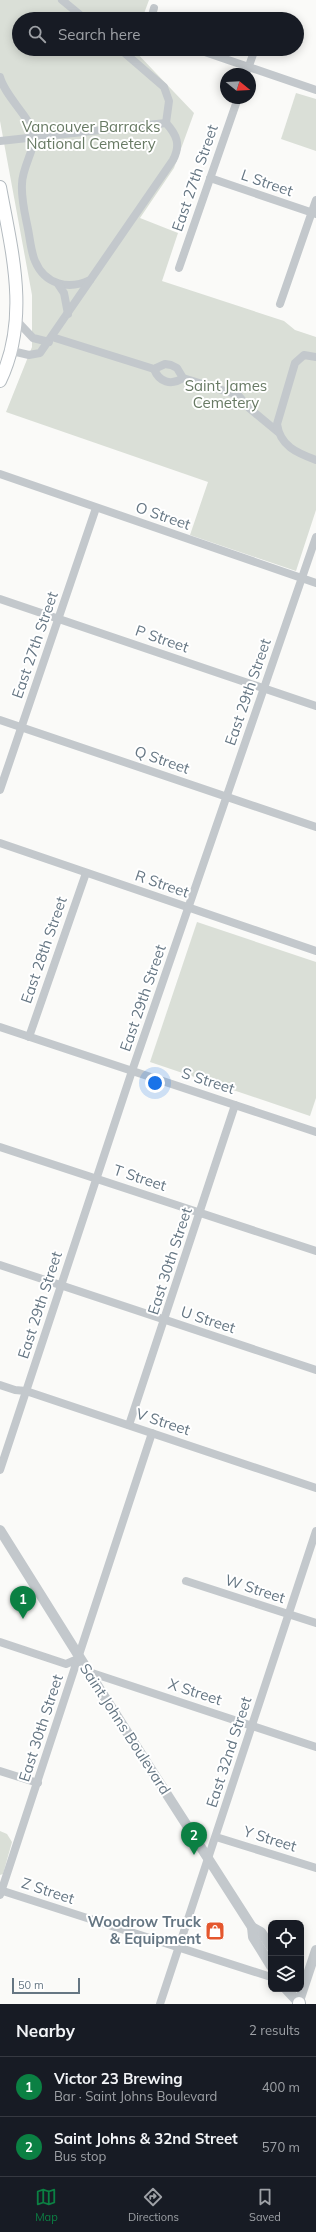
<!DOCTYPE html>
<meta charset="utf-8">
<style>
:root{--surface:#171b24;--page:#20242c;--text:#f1f3f6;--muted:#9ea1a6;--line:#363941;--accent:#0b8043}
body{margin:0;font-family:Mulish,sans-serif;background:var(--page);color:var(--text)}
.controls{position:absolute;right:12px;bottom:12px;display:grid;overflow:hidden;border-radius:8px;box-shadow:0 2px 10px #0003}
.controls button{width:36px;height:36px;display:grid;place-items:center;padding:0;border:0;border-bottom:1px solid var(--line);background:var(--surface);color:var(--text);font:20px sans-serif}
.compass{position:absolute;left:220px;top:68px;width:36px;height:36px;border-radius:50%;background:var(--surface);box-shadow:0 2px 10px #0003;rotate:108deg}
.scale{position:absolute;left:12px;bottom:10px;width:68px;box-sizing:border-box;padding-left:4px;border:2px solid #657683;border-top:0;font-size:11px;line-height:14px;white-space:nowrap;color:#657683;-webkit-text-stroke:3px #fff;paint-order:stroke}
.you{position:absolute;left:155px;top:1083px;width:14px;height:14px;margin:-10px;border:3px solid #fff;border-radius:50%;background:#1a73e8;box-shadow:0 0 0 6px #1a73e833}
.badge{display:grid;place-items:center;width:26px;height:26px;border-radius:50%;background:var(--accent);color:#fff;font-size:13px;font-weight:700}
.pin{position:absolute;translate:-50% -33px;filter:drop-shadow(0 1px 2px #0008)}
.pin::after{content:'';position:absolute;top:21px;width:14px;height:12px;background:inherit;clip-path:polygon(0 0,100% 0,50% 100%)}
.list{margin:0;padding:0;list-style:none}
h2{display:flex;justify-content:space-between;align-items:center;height:52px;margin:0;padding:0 16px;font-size:17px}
h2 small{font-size:13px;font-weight:400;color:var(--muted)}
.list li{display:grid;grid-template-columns:26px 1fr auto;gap:12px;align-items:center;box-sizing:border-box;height:60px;padding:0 16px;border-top:1px solid var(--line)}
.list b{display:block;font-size:15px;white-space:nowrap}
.list p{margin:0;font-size:13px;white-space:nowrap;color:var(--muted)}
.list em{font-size:13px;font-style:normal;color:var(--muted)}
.icon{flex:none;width:22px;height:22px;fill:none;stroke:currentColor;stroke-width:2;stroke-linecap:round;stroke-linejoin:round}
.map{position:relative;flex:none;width:316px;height:2004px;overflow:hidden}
.search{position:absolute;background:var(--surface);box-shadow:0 2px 10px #0003;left:12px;right:12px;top:12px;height:44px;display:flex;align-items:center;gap:10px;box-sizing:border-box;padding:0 14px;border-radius:22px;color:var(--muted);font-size:15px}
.sheet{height:172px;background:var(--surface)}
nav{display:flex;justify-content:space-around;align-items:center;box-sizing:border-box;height:56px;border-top:1px solid var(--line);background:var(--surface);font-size:11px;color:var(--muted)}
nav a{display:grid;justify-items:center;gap:2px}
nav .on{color:var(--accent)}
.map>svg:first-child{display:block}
</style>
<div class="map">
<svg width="316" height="2004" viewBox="0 0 316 2004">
<rect width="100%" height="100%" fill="#fafaf8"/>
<g fill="#dadfd7">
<path d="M0,0h149l-7,19h-123v30h114l61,64 -20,55 -34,50 38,15 -16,48 122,40 11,9 21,7v173l-20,61 -106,-36 18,-53 -202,-70 26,-65v-52l-32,-174z"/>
<path d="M296,93l20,6v52l-35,-12z"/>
<path d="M197,922l119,40v136l-6,18 -160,-54z"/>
<path d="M0,1831l7,3 5,8 -9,32 -3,1z"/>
</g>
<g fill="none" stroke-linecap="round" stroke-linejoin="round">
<g stroke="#b3babf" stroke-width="14">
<g id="secondary">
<path d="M0,187c12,65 30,131 0,194"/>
<path d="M299,2003v1"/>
</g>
</g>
<g stroke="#c3c8cc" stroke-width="8">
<path d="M62,0l23,19"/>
<path d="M151,19l3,-11"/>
<path d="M265,19v-1"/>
<path d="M120,49l44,38 5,14 -3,22"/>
<path d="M196,49l120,41"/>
<path d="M246,74l9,-25"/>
<path d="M0,77c5,20 34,44 34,60 1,12 -12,31 -12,47 -1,15 3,30 6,45 2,10 3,23 7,32 10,24 34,29 55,19"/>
<path d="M0,141l166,-18c11,12 15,22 7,37l-133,193 -11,2 -17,-4"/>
<path d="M210,178l106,36"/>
<path d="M179,268l59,-170"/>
<path d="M58,284l6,9 4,21"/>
<path d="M280,304l36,-104"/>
<path d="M17,321l16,17 16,4"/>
<path d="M52,337l102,32 11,-5 6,1 6,3 6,10 55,17 11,13 29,24"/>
<path d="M316,357l-12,-2 -9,8 -18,61c3,22 20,29 39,36"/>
<path d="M154,369c5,13 17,17 29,9"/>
<path d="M0,474l316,109"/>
<path d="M0,599l316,107"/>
<path d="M0,720l316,107"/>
<path d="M0,790l96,-282"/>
<path d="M0,843l316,108"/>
<path d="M0,1027l316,105"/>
<path d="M29,1037l57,-164"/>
<path d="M0,1147l316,104"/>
<path d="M0,1265l316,105"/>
<path d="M0,1385l15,5 11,1 290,97"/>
<path d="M129,1425l106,-320"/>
<path d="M0,1470l132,-399 184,-534"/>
<path d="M186,1581l130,42"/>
<path d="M0,1642l66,22 14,-6"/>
<path d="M89,1672l227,75"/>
<path d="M0,1771l38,12"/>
<path d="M216,1837l100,31"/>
<path d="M0,1890l271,87"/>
<path d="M0,1895l152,-462"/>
<path d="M160,2004l156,-473"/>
</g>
<g stroke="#c3c8cc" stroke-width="10">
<path d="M0,1530l102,163 150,234 9,5 10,15"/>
<path d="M252,1927l1,10 18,29"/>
<path d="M286,1989l13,14"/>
<path d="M298,2004l18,-54"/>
</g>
<use href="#secondary" stroke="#fff" stroke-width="12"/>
</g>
<defs>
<g id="shop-square" transform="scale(1)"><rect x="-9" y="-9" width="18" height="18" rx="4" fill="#e4572e" stroke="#fff"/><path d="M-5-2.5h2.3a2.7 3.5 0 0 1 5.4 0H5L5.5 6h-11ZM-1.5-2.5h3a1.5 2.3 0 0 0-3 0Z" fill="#fff"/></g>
</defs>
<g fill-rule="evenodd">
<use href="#shop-square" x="215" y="1931"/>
</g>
<g text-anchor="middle" stroke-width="4" stroke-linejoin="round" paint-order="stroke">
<g font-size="15" fill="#687a64" stroke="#fff">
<text x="91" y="132">Vancouver Barracks<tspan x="91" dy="17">National Cemetery</tspan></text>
<text x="226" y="391">Saint James<tspan x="226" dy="17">Cemetery</tspan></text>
</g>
<g font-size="15" fill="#657683" stroke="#fff">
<text transform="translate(195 178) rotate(-71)" y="5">East 27th Street</text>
<text transform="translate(267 183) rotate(19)" y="5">L Street</text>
<text transform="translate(163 516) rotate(19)" y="5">O Street</text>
<text transform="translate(162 639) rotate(19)" y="5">P Street</text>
<text transform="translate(35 645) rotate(-71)" y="5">East 27th Street</text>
<text transform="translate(248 692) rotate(-71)" y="5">East 29th Street</text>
<text transform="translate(162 760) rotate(19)" y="5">Q Street</text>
<text transform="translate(162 884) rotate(19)" y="5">R Street</text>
<text transform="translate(44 950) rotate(-71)" y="5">East 28th Street</text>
<text transform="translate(143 998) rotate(-71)" y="5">East 29th Street</text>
<text transform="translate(208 1081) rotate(18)" y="5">S Street</text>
<text transform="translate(140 1178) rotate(18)" y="5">T Street</text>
<text transform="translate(170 1261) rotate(-72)" y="5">East 30th Street</text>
<text transform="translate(40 1305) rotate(-72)" y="5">East 29th Street</text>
<text transform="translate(208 1320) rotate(18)" y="5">U Street</text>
<text transform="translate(163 1422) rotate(18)" y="5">V Street</text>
<text transform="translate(255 1589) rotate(18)" y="5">W Street</text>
<text transform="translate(195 1692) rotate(18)" y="5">X Street</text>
<text transform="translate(41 1728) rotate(-72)" y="5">East 30th Street</text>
<text transform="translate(125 1729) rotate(57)" y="5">Saint Johns Boulevard</text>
<text transform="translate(229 1752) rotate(-72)" y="5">East 32nd Street</text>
<text transform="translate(270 1839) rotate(17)" y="5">Y Street</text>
<text transform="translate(48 1891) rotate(18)" y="5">Z Street</text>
</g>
<g font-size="15" font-weight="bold" fill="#657683" stroke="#fff" text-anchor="end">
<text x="201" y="1927">Woodrow Truck<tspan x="201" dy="17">&amp; Equipment</tspan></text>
</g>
</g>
</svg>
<div class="controls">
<button><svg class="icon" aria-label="locate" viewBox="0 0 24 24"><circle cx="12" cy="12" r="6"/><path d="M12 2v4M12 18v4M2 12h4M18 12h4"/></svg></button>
<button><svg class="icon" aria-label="layers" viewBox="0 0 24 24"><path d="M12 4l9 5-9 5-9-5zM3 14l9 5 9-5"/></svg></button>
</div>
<svg class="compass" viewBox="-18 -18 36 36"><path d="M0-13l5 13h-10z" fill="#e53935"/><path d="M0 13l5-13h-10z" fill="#9ea1a6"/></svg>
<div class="scale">50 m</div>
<div class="you"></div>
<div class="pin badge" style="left:23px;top:1619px">1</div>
<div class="pin badge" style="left:194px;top:1855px">2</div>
<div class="search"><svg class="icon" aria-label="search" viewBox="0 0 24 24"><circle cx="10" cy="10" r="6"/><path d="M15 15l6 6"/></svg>Search here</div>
</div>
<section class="sheet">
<h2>Nearby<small>2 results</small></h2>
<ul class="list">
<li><span class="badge">1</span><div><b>Victor 23 Brewing</b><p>Bar · Saint Johns Boulevard</p></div><em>400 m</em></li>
<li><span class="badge">2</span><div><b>Saint Johns &amp; 32nd Street</b><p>Bus stop</p></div><em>570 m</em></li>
</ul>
</section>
<nav>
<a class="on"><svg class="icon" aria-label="map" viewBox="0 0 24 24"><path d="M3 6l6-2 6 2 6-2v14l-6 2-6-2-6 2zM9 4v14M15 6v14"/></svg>Map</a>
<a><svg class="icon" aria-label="directions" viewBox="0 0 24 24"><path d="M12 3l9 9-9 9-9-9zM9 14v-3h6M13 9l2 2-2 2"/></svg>Directions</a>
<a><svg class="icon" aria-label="saved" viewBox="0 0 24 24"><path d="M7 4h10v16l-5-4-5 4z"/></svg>Saved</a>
</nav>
